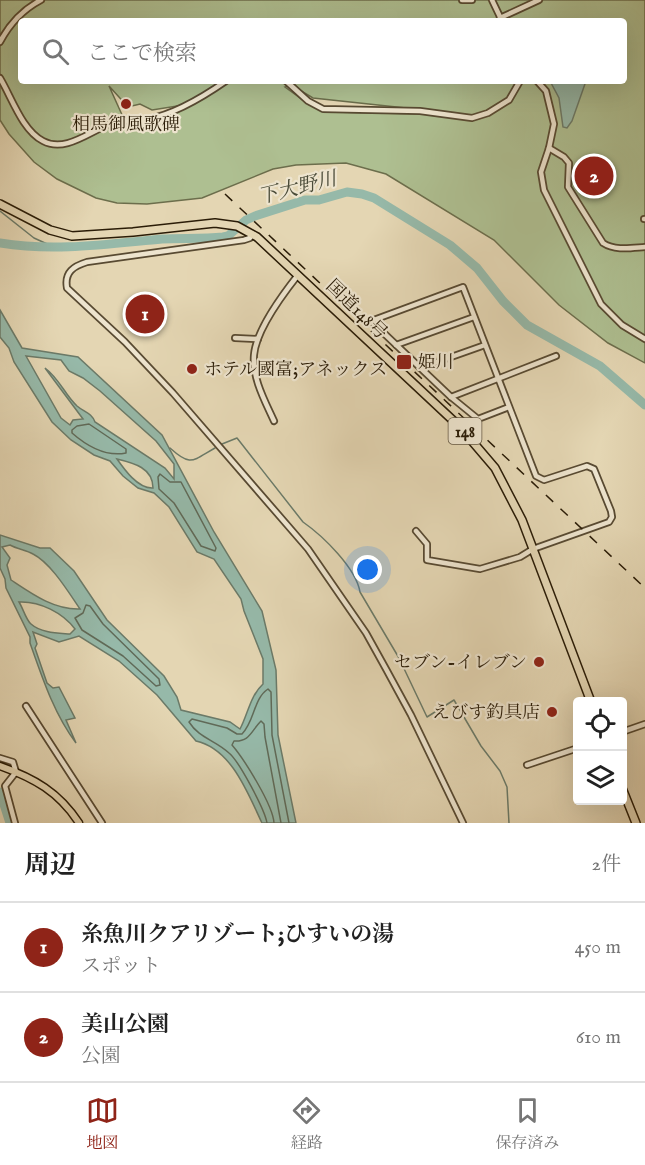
<!DOCTYPE html>
<html lang="ja">
<meta charset="utf-8">
<style>
:root{--surface:#fff;--page:#f2f2f2;--text:#222;--muted:#767676;--line:#e0e0e0;--accent:#8f2418}
body{margin:0;font-family:"IM FELL English","Noto Serif JP",serif;background:var(--page);color:var(--text)}
.controls{position:absolute;right:18px;bottom:18px;display:grid;overflow:hidden;border-radius:6px;box-shadow:0 6px 24px #0002}
.controls button{width:54px;height:54px;display:grid;place-items:center;padding:0;border:0;border-bottom:2px solid var(--line);background:var(--surface);color:var(--text);font:30px sans-serif}
.you{position:absolute;left:368px;top:570px;width:21px;height:21px;margin:-15px;border:4px solid #fff;border-radius:50%;background:#1a73e8;box-shadow:0 0 0 9px #1a73e833}
.badge{display:grid;place-items:center;width:39px;height:39px;border-radius:50%;background:var(--accent);color:#fff;font-size:20px;font-weight:700}
.pin{position:absolute;translate:-50% -50%;border:3px solid #fff;box-shadow:0 2px 6px #0006}
.list{margin:0;padding:0;list-style:none}
h2{display:flex;justify-content:space-between;align-items:center;height:78px;margin:0;padding:0 24px;font-size:26px}
h2 small{font-size:20px;font-weight:400;color:var(--muted)}
.list li{display:grid;grid-template-columns:39px 1fr auto;gap:18px;align-items:center;box-sizing:border-box;height:90px;padding:0 24px;border-top:2px solid var(--line)}
.list b{display:block;font-size:22px;white-space:nowrap}
.list p{margin:0;font-size:20px;white-space:nowrap;color:var(--muted)}
.list em{font-size:20px;font-style:normal;color:var(--muted)}
.icon{flex:none;width:33px;height:33px;fill:none;stroke:currentColor;stroke-width:2;stroke-linecap:round;stroke-linejoin:round}
.map{position:relative;flex:none;width:645px;height:823px;overflow:hidden}
.search{position:absolute;background:var(--surface);box-shadow:0 6px 24px #0002;left:18px;right:18px;top:18px;height:66px;display:flex;align-items:center;gap:15px;box-sizing:border-box;padding:0 21px;border-radius:6px;color:var(--muted);font-size:22px}
.sheet{height:258px;background:var(--surface)}
nav{display:flex;justify-content:space-around;align-items:center;box-sizing:border-box;height:84px;border-top:2px solid var(--line);background:var(--surface);font-size:16px;color:var(--muted)}
nav a{display:grid;justify-items:center;gap:3px}
nav .on{color:var(--accent)}
.map>svg:first-child{display:block}
</style>
<div class="map">
<svg width="645" height="823" viewBox="0 0 645 823">
<rect width="100%" height="100%" fill="#e4d6b3"/>
<filter id="stains"><feTurbulence type="fractalNoise" baseFrequency=".00333" numOctaves="4"/><feColorMatrix values="0 0 0 0 .2 0 0 0 0 .09 0 0 0 0 .02 0 0 0 .5 -.17"/></filter>
<radialGradient id="worn" r=".72"><stop offset=".6" stop-color="#630" stop-opacity="0"/><stop offset="1" stop-color="#630" stop-opacity=".3"/></radialGradient>
<path fill="#aebf91" stroke="#6c6e4c" stroke-width="1.5" fill-rule="evenodd" d="M0,0h645v363l-37,-20 -49,-38 -65,-65 -108,-66 -40,-11 -50,2 -23,4 -71,29 -55,6 -30,-1 -21,-5 -39,-19 -23,-17 -25,-28 -9,-14zM21,21h603v60h-603zM291,85l22,13 102,11 8,5 -92,-2 -21,-7 -25,-18zM109,86l19,21 12,-3 12,6 38,-6c-21,8 -46,24 -67,13z"/>
<g fill="#96b9a9" stroke="#6b7a68" stroke-width="1.5" fill-rule="evenodd">
<path d="M550,81h36l-14,40 -5,7 -4,-1 -4,-29z"/>
<path d="M0,310l22,38 56,9 84,78 52,97 48,79 14,59 2,65 18,88h-34c-14,-29 -30,-74 -66,-82l-39,-46 -38,-34 -40,-25 -20,6 -26,-10 4,12 -2,4 12,35 6,5 6,-1 16,31 -9,2 10,23c-22,-29 -34,-66 -46,-100v-6l-24,-49 -1,-9 -5,-11v-33l40,13h10l24,23 33,49 57,56 13,21 4,13 49,12 10,7c8,-15 10,-33 23,-45v-25l-19,-48 -3,-12 -27,-40 -17,-7 -28,-45 -15,-14 -16,-5 -15,-12 -13,-15 -16,-6 -23,-15 -19,-18 -38,-60 -5,-14 -9,-11zM26,356l35,4 8,11 14,7 17,13 56,50 18,23v15l-9,-11 -70,-46c-3,-9 -11,-10 -18,-16 -12,-11 -18,-28 -32,-38l38,51 -10,1 -3,5 -9,-7zM117,459c17,4 36,9 36,29 -15,1 -29,-19 -36,-29zM10,545c7,4 16,5 23,9 18,9 36,39 47,55 -26,1 -48,-15 -69,-29l-4,-15 3,-7 -8,-11zM19,602c21,-1 44,11 56,27l-5,5c-12,-1 -29,-1 -39,-10 -5,-4 -8,-16 -12,-22z"/>
</g>
<g fill="none" stroke-linecap="round" stroke-linejoin="round">
<g stroke="#606a58" stroke-width="1.5">
<path d="M89,424l37,25v4c-20,4 -38,-6 -54,-20v-3l5,-4z"/>
<path d="M160,474l10,8h11l35,66 -1,3 -14,-5 -27,-43 -15,-14 -1,-12z"/>
<path d="M86,605l4,1 13,18 56,55 1,6 -4,1 -33,-30 -41,-26 -7,-12 8,-5z"/>
<path d="M267,823c-2,-13 -28,-62 -38,-70 -14,-13 -30,-15 -40,-31l3,-3 35,9 10,6h5c13,-13 11,-35 26,-45l3,3 1,43 17,88"/>
<path d="M274,823c-1,-18 -30,-64 -42,-78l2,-4c16,1 17,-10 27,-20l3,3 1,13 16,86"/>
</g>
<g stroke="#6b7a68" stroke-width="1.5">
<path d="M0,211l34,27 22,10"/>
<path d="M222,444l15,-6 66,84c20,14 53,46 57,70l39,66 28,59 27,-17 27,46 19,25 7,16 2,36"/>
<path d="M170,448c21,19 22,13 45,0"/>
</g>
<g stroke="#96b9a9" stroke-width="9">
<path d="M0,243c54,9 108,1 162,-4 20,-1 41,0 61,-2l5,-1 18,-16 9,-4 50,-16h14l28,-8 15,2 12,4 76,47 27,23 26,33 24,24 73,41 45,39"/>
<path d="M0,792l10,31"/>
</g>
<g stroke="#584a32" stroke-width="8">
<g id="minor">
<path d="M462,0h10"/>
<path d="M492,0l10,21"/>
<path d="M500,18l39,-18"/>
<path d="M0,42c10,-19 22,-32 41,-42"/>
<path d="M0,78c12,20 22,52 43,63 24,13 50,-13 73,-19 10,-2 21,-1 32,-3 27,-5 55,-22 78,-38"/>
<path d="M286,81l22,20 15,8 97,2 52,7 16,-5 21,-13 11,-19"/>
<path d="M537,81l9,10 8,33 -5,24 -8,24 3,18 57,114 21,21 23,14"/>
<path d="M549,148l15,9 5,6 -1,24 35,56c12,8 28,5 42,4"/>
<path d="M644,219h1"/>
<path d="M253,234l-3,4 -6,2 -157,22c-13,4 -23,10 -20,26l58,54 48,51 135,156 58,84 20,36 25,46 52,108"/>
<path d="M235,338l23,1"/>
<path d="M396,345l78,-28"/>
<path d="M420,368l65,-23"/>
<path d="M451,397l105,-41"/>
<path d="M274,421c-9,-20 -22,-43 -20,-66 2,-25 29,-61 44,-80"/>
<path d="M416,531l11,13v16l53,9 40,-12 13,-8 76,-27 3,-5 -1,-6 -17,-42 -7,-3 -43,14 -8,-4 -73,-189 -92,34 80,76 27,22 31,-12"/>
<path d="M26,706l76,117"/>
<path d="M622,732l23,-8"/>
<path d="M0,758l13,4 3,10 -11,14 10,37"/>
<path d="M527,765l51,-17"/>
</g>
</g>
<g stroke="#2a1c07" stroke-width="9">
<path id="major" d="M0,766c34,12 59,26 79,57"/>
</g>
<g stroke="#2a1c07" stroke-width="10">
<g id="highway">
<path d="M0,204l50,26 22,6 61,-4 82,-9 22,3 20,11 203,190 35,41 27,52 69,182"/>
<path d="M622,788l14,35"/>
</g>
</g>
<use href="#minor" stroke="#ede4ce" stroke-width="4.5"/>
<use href="#major" stroke="#e4d6b3" stroke-width="6"/>
<use href="#highway" stroke="#e4d6b3" stroke-width="7"/>
<path stroke="#2a1c07" stroke-width="1.5" stroke-dasharray="10 10" stroke-linecap="butt" d="M225,194l420,394"/>
</g>
<g fill="#8f2418" stroke="#ede4ce" stroke-width="2">
<circle cx="126" cy="104" r="6"/>
<rect x="396" y="354" width="16" height="16" rx="3"/>
<circle cx="192" cy="369" r="6"/>
<circle cx="539" cy="662" r="6"/>
<circle cx="552" cy="712" r="6"/>
</g>
<g text-anchor="middle" stroke-width="4.5" stroke-linejoin="round" paint-order="stroke">
<rect fill="#ede4ce" stroke="#645843" stroke-width="1.5" x="448.5" y="418" width="33" height="26" rx="4.5"/>
<g font-size="16" font-weight="bold" fill="#2a1c07">
<text x="465" y="437">148</text>
</g>
<g font-size="18" fill="#2a1c07" stroke="#ede4ce" text-anchor="start">
<text x="126" y="130" text-anchor="middle">相馬御風歌碑</text>
<text x="418" y="368">姫川</text>
<text x="204" y="375">ホテル國富;アネックス</text>
<text x="527" y="668" text-anchor="end">セブン-イレブン</text>
<text x="540" y="718" text-anchor="end">えびす釣具店</text>
</g>
<g font-size="18" fill="#2a1c07" stroke="#ede4ce">
<text transform="translate(357 309) rotate(44)" y="6">国道148号</text>
</g>
<g font-size="20" font-style="italic" fill="#4a4b38" stroke="#ede4ce">
<text transform="translate(297 187) rotate(-14)" y="7">下大野川</text>
</g>
</g>
<rect width="100%" height="100%" filter="url(#stains)"/>
<rect width="100%" height="100%" fill="url(#worn)"/>
</svg>
<div class="controls">
<button><svg class="icon" aria-label="locate" viewBox="0 0 24 24"><circle cx="12" cy="12" r="6"/><path d="M12 2v4M12 18v4M2 12h4M18 12h4"/></svg></button>
<button><svg class="icon" aria-label="layers" viewBox="0 0 24 24"><path d="M12 4l9 5-9 5-9-5zM3 14l9 5 9-5"/></svg></button>
</div>
<div class="you"></div>
<div class="pin badge" style="left:145px;top:314px">1</div>
<div class="pin badge" style="left:594px;top:176px">2</div>
<div class="search"><svg class="icon" aria-label="search" viewBox="0 0 24 24"><circle cx="10" cy="10" r="6"/><path d="M15 15l6 6"/></svg>ここで検索</div>
</div>
<section class="sheet">
<h2>周辺<small>2件</small></h2>
<ul class="list">
<li><span class="badge">1</span><div><b>糸魚川クアリゾート;ひすいの湯</b><p>スポット</p></div><em>450 m</em></li>
<li><span class="badge">2</span><div><b>美山公園</b><p>公園</p></div><em>610 m</em></li>
</ul>
</section>
<nav>
<a class="on"><svg class="icon" aria-label="map" viewBox="0 0 24 24"><path d="M3 6l6-2 6 2 6-2v14l-6 2-6-2-6 2zM9 4v14M15 6v14"/></svg>地図</a>
<a><svg class="icon" aria-label="directions" viewBox="0 0 24 24"><path d="M12 3l9 9-9 9-9-9zM9 14v-3h6M13 9l2 2-2 2"/></svg>経路</a>
<a><svg class="icon" aria-label="saved" viewBox="0 0 24 24"><path d="M7 4h10v16l-5-4-5 4z"/></svg>保存済み</a>
</nav>
